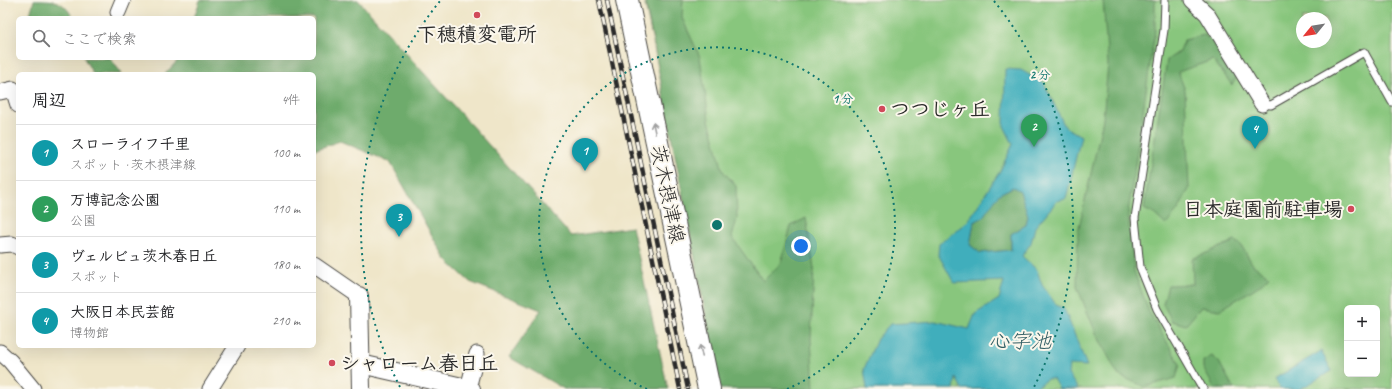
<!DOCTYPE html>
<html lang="ja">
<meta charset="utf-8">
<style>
:root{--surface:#fff;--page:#f2f2f2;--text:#202124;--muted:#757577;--line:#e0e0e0;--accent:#d93025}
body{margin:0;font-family:Caveat,"Klee One",sans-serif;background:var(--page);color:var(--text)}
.controls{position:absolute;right:12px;bottom:12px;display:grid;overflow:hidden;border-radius:6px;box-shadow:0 4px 16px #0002}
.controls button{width:36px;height:36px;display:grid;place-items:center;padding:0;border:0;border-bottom:1px solid var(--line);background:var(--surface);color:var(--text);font:20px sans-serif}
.compass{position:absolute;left:1296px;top:12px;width:36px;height:36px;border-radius:50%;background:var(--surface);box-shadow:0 4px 16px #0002;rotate:240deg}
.you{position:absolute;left:801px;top:246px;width:14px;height:14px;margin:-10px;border:3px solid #fff;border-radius:50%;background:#1a73e8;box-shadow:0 0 0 6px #1a73e833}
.badge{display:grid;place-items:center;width:26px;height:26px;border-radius:50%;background:var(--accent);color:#fff;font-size:13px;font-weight:700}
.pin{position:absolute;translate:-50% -33px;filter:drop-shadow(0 1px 2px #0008)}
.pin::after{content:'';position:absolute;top:21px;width:14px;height:12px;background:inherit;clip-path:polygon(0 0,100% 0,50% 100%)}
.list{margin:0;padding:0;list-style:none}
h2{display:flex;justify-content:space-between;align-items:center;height:52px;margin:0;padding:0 16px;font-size:17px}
h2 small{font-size:13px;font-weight:400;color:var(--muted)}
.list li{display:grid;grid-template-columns:26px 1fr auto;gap:12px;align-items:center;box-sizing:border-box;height:56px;padding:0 16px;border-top:1px solid var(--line)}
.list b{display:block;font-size:15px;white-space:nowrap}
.list p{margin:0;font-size:13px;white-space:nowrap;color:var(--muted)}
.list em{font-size:13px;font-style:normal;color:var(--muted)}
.icon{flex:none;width:22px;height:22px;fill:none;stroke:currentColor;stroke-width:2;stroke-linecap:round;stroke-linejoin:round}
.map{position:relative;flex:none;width:1392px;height:389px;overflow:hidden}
.search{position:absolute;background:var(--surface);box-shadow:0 4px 16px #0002;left:16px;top:16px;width:300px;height:44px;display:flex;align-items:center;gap:10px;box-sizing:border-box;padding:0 14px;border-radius:6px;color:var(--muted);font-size:15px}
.panel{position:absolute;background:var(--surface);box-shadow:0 4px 16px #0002;left:16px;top:72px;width:300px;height:276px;border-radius:6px}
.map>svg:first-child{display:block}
</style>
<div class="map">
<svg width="1392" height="389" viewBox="0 0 1392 389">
<rect width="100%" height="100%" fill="#fbf7ec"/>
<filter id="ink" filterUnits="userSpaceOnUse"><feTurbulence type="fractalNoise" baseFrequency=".025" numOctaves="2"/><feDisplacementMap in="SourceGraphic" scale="8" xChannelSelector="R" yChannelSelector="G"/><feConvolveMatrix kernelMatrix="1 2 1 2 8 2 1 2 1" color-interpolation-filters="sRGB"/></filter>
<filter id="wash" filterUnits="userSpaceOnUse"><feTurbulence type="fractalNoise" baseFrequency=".012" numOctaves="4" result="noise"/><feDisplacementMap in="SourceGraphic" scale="16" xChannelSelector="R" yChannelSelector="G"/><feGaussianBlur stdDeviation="0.9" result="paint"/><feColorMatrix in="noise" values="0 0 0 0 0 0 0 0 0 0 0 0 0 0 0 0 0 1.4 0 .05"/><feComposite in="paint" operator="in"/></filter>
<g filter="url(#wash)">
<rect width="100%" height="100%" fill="#efe6c9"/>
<path fill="#88c67d" stroke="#5a7854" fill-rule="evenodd" d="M644,0h748v389h-665zM1302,18h24v24h-24zM1347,308h30v66h-30z"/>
<g fill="#6eab6c" stroke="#4c6b4c">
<path d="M34,0c21,0 29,0 39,18h-44z"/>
<path d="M200,0h158l213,236 61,-9 36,162h-104l-55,-32 32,-47 -71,-28 -24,-22 -56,-98 -50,-21 -26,9v-76h-149l15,-16h134v-40h-120z"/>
<path d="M645,0h38l-1,18 18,39 9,63 14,51 13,15 1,33 -5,18 31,44 18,-18 10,-37 15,-8 8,50 -3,71 3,50h-94z"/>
<path d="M1103,0h52v30l-27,183 6,58 15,41 31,52 -4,14 -31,9 -27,-12 -22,-42 -19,-46 1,-55 25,-113 5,-55z"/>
<path d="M1204,35l14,9 20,31 -6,10 -19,-25 -35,12 7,18 4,99 -11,21 -12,15 -12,-11 -10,-5 23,-149 13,-9 4,-11z"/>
<path d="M84,58h26l12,16h-29z"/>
<path d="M1013,187l7,3 8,26 -2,9 -15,9v16l-31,3 -10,-8 4,-23 25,-28z"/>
<path d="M1235,241l6,4 12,20 16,11 -9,9 -40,25 -19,-3 -15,18 -14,-4 -9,-17 5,-19 25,-1 -1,-25z"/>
<path d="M1212,356l7,6 15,27h-19l-12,-21v-7z"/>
</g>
<g fill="#3faebc" stroke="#356c74" fill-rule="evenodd">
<path d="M1005,69l16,1 23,13 21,44 16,9 -15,63 -9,2 -22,26 -4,16 -9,13 15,14 5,15 15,21 7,2 23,58 -18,-1 -1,9 10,15h-19l-6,-10h-6l-13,10h-72l-6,-11 -2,11h-87l-3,-20 13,-30 13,-15 45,-3 34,8 6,-15 24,-15 5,-18 -50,2 -16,-29 1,-10 29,-23 32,-50 13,-27 -9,-18zM1013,187l7,4 8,25 -2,9 -15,9v16l-31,3 -10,-8 4,-23 8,-4 17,-24z"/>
<path d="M1321,351l11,20 -32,18h-20l-6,-10z"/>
</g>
</g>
<g filter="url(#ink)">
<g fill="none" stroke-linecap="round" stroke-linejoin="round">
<g stroke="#484743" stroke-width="9">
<g id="service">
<path d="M1165,0l-1,30 -29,188 5,49 17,42 46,80"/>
<path d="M1262,104l9,1 93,-53 28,50"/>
</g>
</g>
<g stroke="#484743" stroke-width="17">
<g id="minor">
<path d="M1192,0l15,14 55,90"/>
<path d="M118,12l5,-12"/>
<path d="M0,92l13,-3 5,16"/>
<path d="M0,245l12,-1 6,3"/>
<path d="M314,265l45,31"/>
<path d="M0,352l10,9 23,28"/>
<path d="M468,388l9,-34"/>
<path d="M210,389l27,-43"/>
</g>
</g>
<g stroke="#484743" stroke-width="20">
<g id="tertiary">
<path d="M359,296l2,93"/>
<path d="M361,364l110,25"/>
</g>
</g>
<g stroke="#484743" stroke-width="24">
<path id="primary" d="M627,0l82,389"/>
</g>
<use href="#service" stroke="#fff" stroke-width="7"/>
<use href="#minor" stroke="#fff" stroke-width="15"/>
<use href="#tertiary" stroke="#fff" stroke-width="18"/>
<use href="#primary" stroke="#fff" stroke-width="22"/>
<g stroke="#2b2b2b" stroke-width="4.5">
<g id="rail">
<path d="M599,0l81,389"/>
<path d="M607,0l81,389"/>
</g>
</g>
<use href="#rail" stroke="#fbf7ec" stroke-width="3" stroke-dasharray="9" stroke-linecap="butt"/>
</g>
<defs><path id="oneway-shaft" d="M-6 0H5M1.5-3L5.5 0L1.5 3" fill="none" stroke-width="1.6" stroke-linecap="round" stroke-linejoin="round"/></defs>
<g stroke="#a0a0a0">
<use href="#oneway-shaft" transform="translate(654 128) rotate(-102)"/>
<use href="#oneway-shaft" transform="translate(701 351) rotate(-102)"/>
</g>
</g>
<g fill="none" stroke="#0f766e" stroke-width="2" stroke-dasharray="2 4">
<path d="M647 389A178 178 0 1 1 787 389"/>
<path d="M400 387A356 356 0 0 1 440 1M994 1A356 356 0 0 1 1034 387"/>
</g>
<g fill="#d1495b" stroke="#fbf7ec" stroke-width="1.5">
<circle cx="477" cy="15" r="4"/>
<circle cx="882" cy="109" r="4"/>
<circle cx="1351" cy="209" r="4"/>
<circle cx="332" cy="363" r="4"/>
</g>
<g text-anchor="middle" stroke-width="4" stroke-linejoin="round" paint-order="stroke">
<g font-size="20" font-weight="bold" fill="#2b2b2b" stroke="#fbf7ec" text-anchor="start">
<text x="477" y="41" text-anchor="middle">下穂積変電所</text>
<text x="890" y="116">つつじヶ丘</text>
<text x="1343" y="216" text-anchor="end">日本庭園前駐車場</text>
<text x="340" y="370">シャローム春日丘</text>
</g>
<g font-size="20" fill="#2b2b2b" stroke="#fbf7ec">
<text transform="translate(668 194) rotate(78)" y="7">茨木摂津線</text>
</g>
<g font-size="21" font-style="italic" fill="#335f65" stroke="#fbf7ec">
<text x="1020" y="348">心字池</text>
</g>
</g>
<circle cx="717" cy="225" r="6" fill="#0f766e" stroke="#fbf7ec" stroke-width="2"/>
<g font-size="12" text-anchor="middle" font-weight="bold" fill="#0f766e" stroke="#fbf7ec" stroke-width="4" stroke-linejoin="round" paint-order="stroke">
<text x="1040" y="79">2 分</text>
<text x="843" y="103">1 分</text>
</g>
</svg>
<div class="controls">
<button>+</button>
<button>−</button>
</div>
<svg class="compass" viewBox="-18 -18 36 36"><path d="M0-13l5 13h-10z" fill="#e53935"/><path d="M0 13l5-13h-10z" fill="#757577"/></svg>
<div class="you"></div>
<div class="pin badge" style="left:585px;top:171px;background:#0f9aa8">1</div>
<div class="pin badge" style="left:1034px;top:147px;background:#2e9e5b">2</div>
<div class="pin badge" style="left:399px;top:237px;background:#0f9aa8">3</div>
<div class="pin badge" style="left:1255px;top:149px;background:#0f9aa8">4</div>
<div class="search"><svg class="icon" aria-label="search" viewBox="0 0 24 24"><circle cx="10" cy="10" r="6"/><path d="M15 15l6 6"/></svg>ここで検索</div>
<section class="panel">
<h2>周辺<small>4件</small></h2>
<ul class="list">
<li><span class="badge" style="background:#0f9aa8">1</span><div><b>スローライフ千里</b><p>スポット · 茨木摂津線</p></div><em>100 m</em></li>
<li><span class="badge" style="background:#2e9e5b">2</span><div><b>万博記念公園</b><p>公園</p></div><em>110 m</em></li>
<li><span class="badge" style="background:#0f9aa8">3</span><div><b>ヴェルビュ茨木春日丘</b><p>スポット</p></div><em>180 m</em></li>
<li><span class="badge" style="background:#0f9aa8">4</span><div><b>大阪日本民芸館</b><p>博物館</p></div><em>210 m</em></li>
</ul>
</section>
</div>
